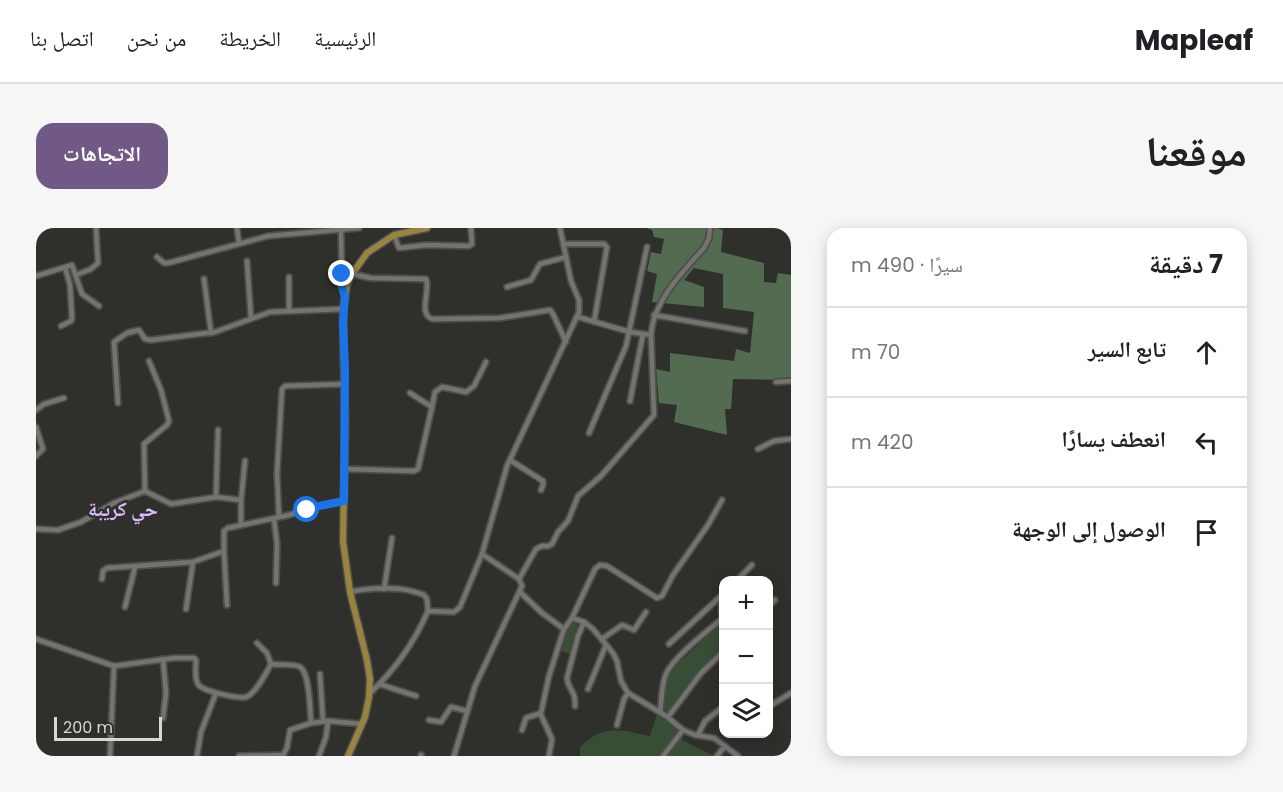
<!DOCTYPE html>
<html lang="ar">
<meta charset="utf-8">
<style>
:root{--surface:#fff;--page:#f6f6f6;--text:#202124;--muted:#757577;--line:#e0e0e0;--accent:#705986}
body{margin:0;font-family:Poppins,"Noto Naskh Arabic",sans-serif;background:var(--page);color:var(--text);direction:rtl}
.controls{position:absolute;right:18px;bottom:18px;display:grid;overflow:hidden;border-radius:12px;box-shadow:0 3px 15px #0003}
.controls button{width:54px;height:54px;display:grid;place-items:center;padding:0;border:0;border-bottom:2px solid var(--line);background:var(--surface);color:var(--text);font:30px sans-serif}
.scale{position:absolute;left:18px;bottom:15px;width:108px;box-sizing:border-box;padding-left:6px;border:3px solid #d7d7d4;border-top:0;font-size:16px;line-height:21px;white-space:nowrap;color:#d7d7d4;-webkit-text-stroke:4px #2f2f2b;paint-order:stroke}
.stop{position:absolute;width:18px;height:18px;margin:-14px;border:4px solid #1a73e8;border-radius:50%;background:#fff}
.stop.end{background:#1a73e8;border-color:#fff;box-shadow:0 2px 6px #0008}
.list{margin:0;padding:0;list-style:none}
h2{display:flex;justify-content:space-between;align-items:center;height:78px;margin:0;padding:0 24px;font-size:26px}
h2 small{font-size:20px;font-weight:400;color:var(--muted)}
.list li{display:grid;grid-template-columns:39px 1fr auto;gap:18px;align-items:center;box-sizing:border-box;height:90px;padding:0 24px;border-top:2px solid var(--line)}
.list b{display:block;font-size:22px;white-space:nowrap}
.list em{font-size:20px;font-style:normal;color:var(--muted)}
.icon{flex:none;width:33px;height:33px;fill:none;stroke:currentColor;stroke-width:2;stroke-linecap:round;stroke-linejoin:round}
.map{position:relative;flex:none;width:755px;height:528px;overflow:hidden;direction:ltr;border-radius:18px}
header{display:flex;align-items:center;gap:36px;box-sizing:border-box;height:84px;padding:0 30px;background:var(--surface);border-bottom:2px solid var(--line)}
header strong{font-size:28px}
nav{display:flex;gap:33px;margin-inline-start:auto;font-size:21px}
.intro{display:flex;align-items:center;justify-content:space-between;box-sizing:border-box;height:144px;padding:0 36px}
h1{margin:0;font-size:42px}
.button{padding:15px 27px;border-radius:18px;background:var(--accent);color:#fff;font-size:21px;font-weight:700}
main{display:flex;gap:36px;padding:0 36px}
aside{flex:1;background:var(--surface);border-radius:18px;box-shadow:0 3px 15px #0003}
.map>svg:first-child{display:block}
</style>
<header>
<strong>Mapleaf</strong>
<nav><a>الرئيسية</a><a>الخريطة</a><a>من نحن</a><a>اتصل بنا</a></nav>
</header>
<div class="intro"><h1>موقعنا</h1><a class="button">الاتجاهات</a></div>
<main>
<aside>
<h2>7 دقيقة<small>سيرًا · 490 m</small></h2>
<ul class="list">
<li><svg class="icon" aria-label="ahead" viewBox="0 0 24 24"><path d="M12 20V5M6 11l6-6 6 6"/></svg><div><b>تابع السير</b></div><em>70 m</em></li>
<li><svg class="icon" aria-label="left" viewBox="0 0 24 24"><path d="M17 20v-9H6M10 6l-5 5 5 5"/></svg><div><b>انعطف يسارًا</b></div><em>420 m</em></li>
<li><svg class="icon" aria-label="arrive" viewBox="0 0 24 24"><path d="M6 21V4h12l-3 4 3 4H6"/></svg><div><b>الوصول إلى الوجهة</b></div></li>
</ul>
</aside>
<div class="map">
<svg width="755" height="528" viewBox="0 0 755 528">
<rect width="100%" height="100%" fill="#2f2f2b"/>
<g fill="#384d36">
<path d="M687,393v27l-24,24 -28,39 -4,2 -4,-7 4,-32z"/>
<path d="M539,394l5,6 -9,26 -13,-4 9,-22z"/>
<path d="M621,486l23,16 2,10 32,16h-134v-9c24,-24 41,-17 70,-11z"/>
</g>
<path fill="#536c51" d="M610,0h71l6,2 -2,22 43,11v19l12,1 2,-10 13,2v105l-58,-1 -2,30h-6l2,26 -53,-13 3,-17 -18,-2 -3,-34 14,3v-19l64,8 2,-12 14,4 4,-41 -31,-4v-34l-29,-6 -10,12 20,7v20l-52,-5 5,-28 -10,-3 4,-19 10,2 3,-15 -10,-2 -2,-7z"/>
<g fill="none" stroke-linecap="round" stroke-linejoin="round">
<g stroke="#4d4d49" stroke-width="8">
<g id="minor">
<path d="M201,0l2,15"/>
<path d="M305,2l1,57 3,9"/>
<path d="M358,7l5,13 27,-3 43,1 3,-2 -1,-16"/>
<path d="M527,16h41l3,3 -13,75"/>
<path d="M121,29l7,6h4l100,-27 91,-8"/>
<path d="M211,33l4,57"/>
<path d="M316,46l19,4 55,1c5,11 -9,36 7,40l67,-1 50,-8 3,4 13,28"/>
<path d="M40,47l15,-6 7,-6 -2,-35"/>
<path d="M0,48l36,-11 10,29 17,12"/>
<path d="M168,51l7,54"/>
<path d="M471,59l24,-7 9,-16 26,-7"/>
<path d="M253,82v-33"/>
<path d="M618,87l91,16"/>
<path d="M542,89l52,15 21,3c2,-33 31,-63 53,-87l5,-10 1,-10"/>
<path d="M25,98l10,-5 1,-3 -2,-33 -5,-18"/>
<path d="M740,154l15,-1"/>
<path d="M594,173l13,-67"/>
<path d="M82,175l-4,-61 13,-9 12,-3 6,9 6,1 64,-8 55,-20 73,-3"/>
<path d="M396,179l3,-15 7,-5 24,5 8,-6 12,-24"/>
<path d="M0,182l8,-6 20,-6"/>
<path d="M0,199l7,22 -7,7"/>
<path d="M553,205l37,-87 21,-99"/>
<path d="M722,221l16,-8 17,-2"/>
<path d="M474,232l33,21v4l-2,5"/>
<path d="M308,241l70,2 4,-2 14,-62 -22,-14"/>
<path d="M109,263l-1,-47 23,-19 2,-4 -8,-31 -12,-29"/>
<path d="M180,269l2,-67"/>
<path d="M205,272l4,-39"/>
<path d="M243,289l-2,-43 5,-85 3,-3 59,-2"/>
<path d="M238,291l3,25 -1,39"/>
<path d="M0,301l22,1 23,-8 33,-19 31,-12 26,13 45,-7 25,3v25"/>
<path d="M188,323l3,54"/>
<path d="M66,351l1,-8 4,-3 86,-6 31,-11v-20l4,-3 61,-13 30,-9 25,-5"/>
<path d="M483,351l17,-30 6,-3h6l4,-2 6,-12 10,-11 10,-25 23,-20 53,-61 -3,-80"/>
<path d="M701,352l15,-15"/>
<path d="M348,361l8,-51"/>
<path d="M314,364c22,-5 53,-6 74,3l3,4 1,12 26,1 6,-5 22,-53 25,-88 72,-154v-12l-8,-19 -11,-53"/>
<path d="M484,364l22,21 22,16 8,-11 12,4 9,7 20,24 4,8 4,20 7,12 38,23 17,14 12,5 19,3 24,18"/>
<path d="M89,379l10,-40"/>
<path d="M732,379l7,-7"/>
<path d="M150,381l7,-47"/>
<path d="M536,390l23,-49 5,-4 7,1 50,32 5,-2 11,-21 35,-50 14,-25"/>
<path d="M0,411l78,27 60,-8h20l2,2c0,7 -2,17 2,24 3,7 40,15 48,13 9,-3 21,-25 25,-33l-4,-11 -10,-10"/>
<path d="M566,411l20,-14 12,5 12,-18"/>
<path d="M633,416l52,-48 1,22"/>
<path d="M235,436c6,1 26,0 29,3 10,6 10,45 11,56l17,-2 34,3"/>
<path d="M284,446l3,47"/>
<path d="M343,456l37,12"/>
<path d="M552,461l18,-44"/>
<path d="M334,465c26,-24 44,-50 58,-82"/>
<path d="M539,478c1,-16 -7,-16 -8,-28l11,-42 6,-14"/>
<path d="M732,479l23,-14"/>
<path d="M624,484c2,-12 1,-26 6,-38 7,-17 43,-44 58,-57"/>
<path d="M505,487l11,24 -3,17"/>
<path d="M632,489l33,-44 23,-22"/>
<path d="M127,490l3,-25 -3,-34"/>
<path d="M393,492l12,2 10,-15 16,4"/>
<path d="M581,497l7,-26 4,-6"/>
<path d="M486,502l4,-12 15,-5 8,-37 15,-47"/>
<path d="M662,507l7,-14 19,-15"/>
<path d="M74,528l4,-90"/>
<path d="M161,528l4,-24 15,-39"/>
<path d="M203,528l44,-1 4,-7 3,-18 21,-7"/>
<path d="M283,528l7,-19 2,-16"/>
<path d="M385,528v-1"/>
<path d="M418,528l21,-70 47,-100 -3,-7 -37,-25"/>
<path d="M627,528l20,-26"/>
<path d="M681,528l8,-10"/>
<path d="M752,528l3,-3"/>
</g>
</g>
<g stroke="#4d4d49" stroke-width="9">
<path id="major" d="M312,528l17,-39 4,-20 1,-18 -3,-19 -17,-68 -7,-51 2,-114 -2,-118 4,-24 5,-11 15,-21 27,-18 33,-7"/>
</g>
<use href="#minor" stroke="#74736f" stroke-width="4.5"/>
<use href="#major" stroke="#998340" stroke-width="6"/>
</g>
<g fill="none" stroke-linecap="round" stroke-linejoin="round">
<path stroke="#1a73e8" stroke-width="8" d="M271,282l12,-4 25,-5 1,-131 -2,-48 2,-25 -3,-10v-13"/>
</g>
<g text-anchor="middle" stroke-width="5" stroke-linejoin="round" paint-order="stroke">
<g font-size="20" font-weight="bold" fill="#debafe" stroke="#2f2f2b">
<text x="87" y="288">حي كريبة</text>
</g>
</g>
</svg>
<div class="controls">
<button>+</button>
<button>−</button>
<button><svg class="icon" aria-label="layers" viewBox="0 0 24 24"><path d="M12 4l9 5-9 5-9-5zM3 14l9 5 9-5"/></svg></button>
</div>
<div class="scale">200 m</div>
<div class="stop" style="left:271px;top:282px"></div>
<div class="stop end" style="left:306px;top:46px"></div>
</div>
</main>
